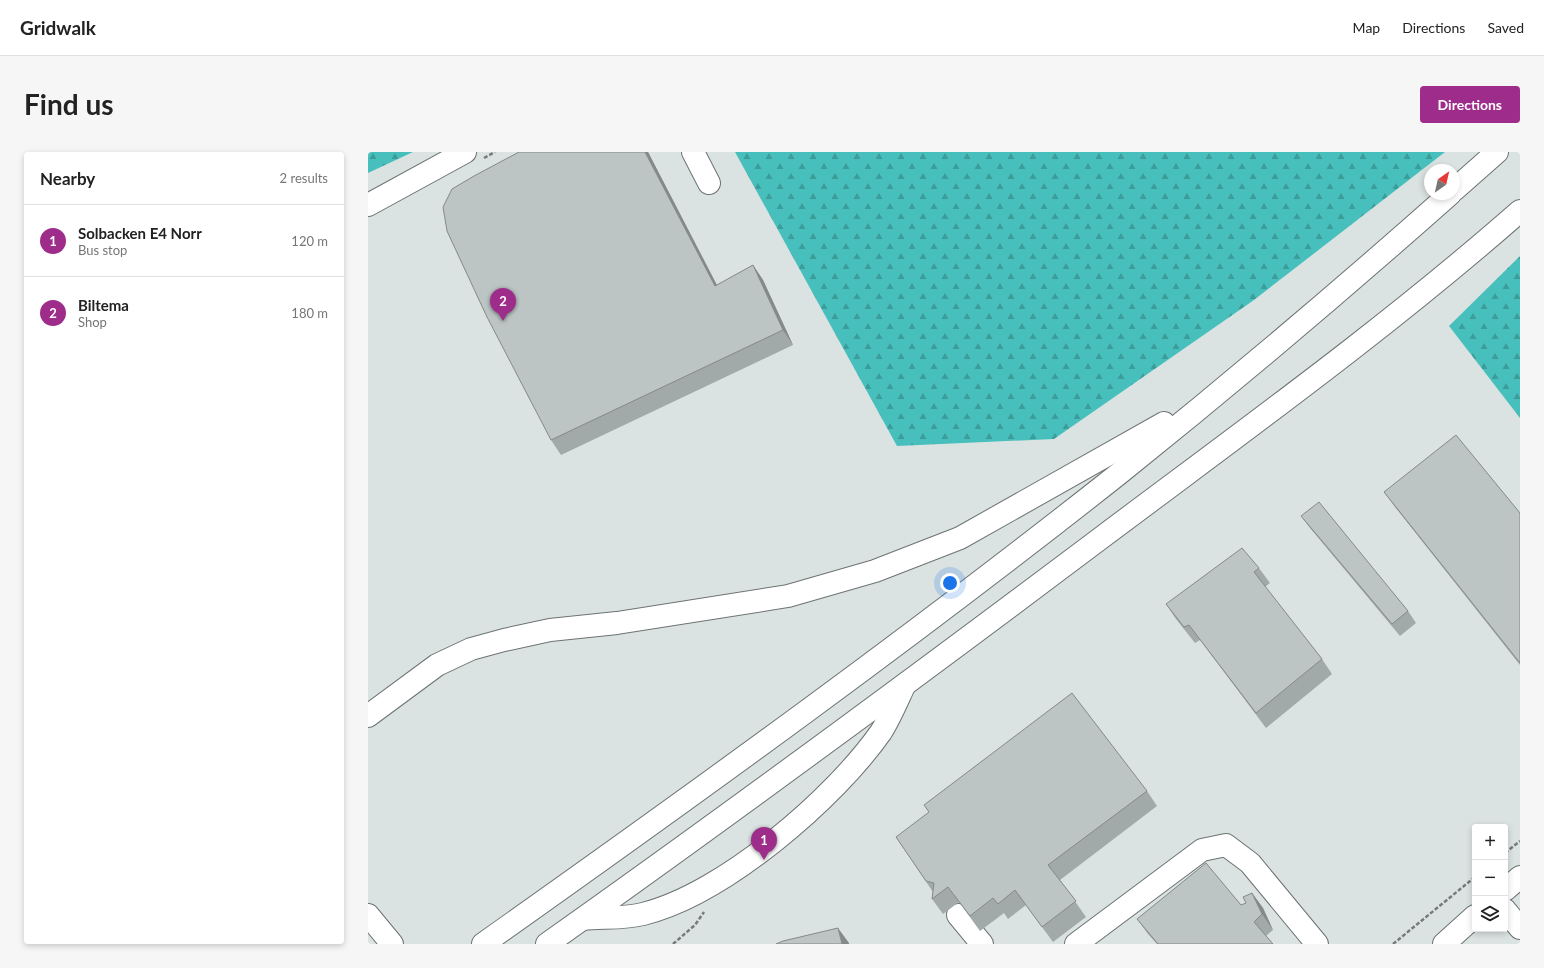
<!DOCTYPE html>
<meta charset="utf-8">
<style>
:root{--surface:#fff;--page:#f6f6f6;--text:#222;--muted:#767676;--line:#e0e0e0;--accent:#9d2c8a}
body{margin:0;font-family:Lato,sans-serif;background:var(--page);color:var(--text)}
.controls{position:absolute;right:12px;bottom:12px;display:grid;overflow:hidden;border-radius:4px;box-shadow:0 2px 6px #0003}
.controls button{width:36px;height:36px;display:grid;place-items:center;padding:0;border:0;border-bottom:1px solid var(--line);background:var(--surface);color:var(--text);font:20px sans-serif}
.compass{position:absolute;left:1056px;top:12px;width:36px;height:36px;border-radius:50%;background:var(--surface);box-shadow:0 2px 6px #0003;rotate:34deg}
.you{position:absolute;left:582px;top:431px;width:14px;height:14px;margin:-10px;border:3px solid #fff;border-radius:50%;background:#1a73e8;box-shadow:0 0 0 6px #1a73e833}
.badge{display:grid;place-items:center;width:26px;height:26px;border-radius:50%;background:var(--accent);color:#fff;font-size:13px;font-weight:700}
.pin{position:absolute;translate:-50% -33px;filter:drop-shadow(0 1px 2px #0008)}
.pin::after{content:'';position:absolute;top:21px;width:14px;height:12px;background:inherit;clip-path:polygon(0 0,100% 0,50% 100%)}
.list{margin:0;padding:0;list-style:none}
h2{display:flex;justify-content:space-between;align-items:center;height:52px;margin:0;padding:0 16px;font-size:17px}
h2 small{font-size:13px;font-weight:400;color:var(--muted)}
.list li{display:grid;grid-template-columns:26px 1fr auto;gap:12px;align-items:center;box-sizing:border-box;height:72px;padding:0 16px;border-top:1px solid var(--line)}
.list b{display:block;font-size:15px;white-space:nowrap}
.list p{margin:0;font-size:13px;white-space:nowrap;color:var(--muted)}
.list em{font-size:13px;font-style:normal;color:var(--muted)}
.icon{flex:none;width:22px;height:22px;fill:none;stroke:currentColor;stroke-width:2;stroke-linecap:round;stroke-linejoin:round}
.map{position:relative;flex:none;width:1152px;height:792px;overflow:hidden;border-radius:4px}
header{display:flex;align-items:center;gap:24px;box-sizing:border-box;height:56px;padding:0 20px;background:var(--surface);border-bottom:1px solid var(--line)}
header strong{font-size:19px}
nav{display:flex;gap:22px;margin-inline-start:auto;font-size:14px}
.intro{display:flex;align-items:center;justify-content:space-between;box-sizing:border-box;height:96px;padding:0 24px}
h1{margin:0;font-size:28px}
.button{padding:10px 18px;border-radius:4px;background:var(--accent);color:#fff;font-size:14px;font-weight:700}
main{display:flex;gap:24px;padding:0 24px}
aside{flex:1;background:var(--surface);border-radius:4px;box-shadow:0 2px 6px #0003}
.map>svg:first-child{display:block}
</style>
<header>
<strong>Gridwalk</strong>
<nav><a>Map</a><a>Directions</a><a>Saved</a></nav>
</header>
<div class="intro"><h1>Find us</h1><a class="button">Directions</a></div>
<main>
<aside>
<h2>Nearby<small>2 results</small></h2>
<ul class="list">
<li><span class="badge">1</span><div><b>Solbacken E4 Norr</b><p>Bus stop</p></div><em>120 m</em></li>
<li><span class="badge">2</span><div><b>Biltema</b><p>Shop</p></div><em>180 m</em></li>
</ul>
</aside>
<div class="map">
<svg width="1152" height="792" viewBox="0 0 1152 792">
<defs>
<pattern id="forest-firs" width="22" height="20" patternUnits="userSpaceOnUse"><rect width="22" height="20" fill="#47c0bd"/><path d="M5 1l3.5 6h-7zM16 11l3.5 6h-7z" fill="#3b9c99"/></pattern>
</defs>
<rect width="100%" height="100%" fill="#dbe3e2"/>
<g fill="url(#forest-firs)">
<path d="M0,0h45l-45,21z"/>
<path d="M367,0h710l-191,148 -200,139 -157,7z"/>
<path d="M1152,104v162l-71,-92z"/>
</g>
<g fill="none" stroke-linecap="round" stroke-linejoin="round">
<g stroke="#6c7372" stroke-width="24">
<g id="minor">
<path d="M325,0l16,31"/>
<path d="M0,53l97,-53"/>
<path d="M1137,738l15,-13"/>
<path d="M1137,758l15,18"/>
<path d="M0,763l24,29"/>
<path d="M590,763l24,29"/>
<path d="M215,767c19,-2 41,0 60,-5 81,-20 191,-115 238,-182 9,-14 16,-31 23,-46"/>
<path d="M708,792l126,-94 24,-5 24,18 67,81"/>
<path d="M1076,792l31,-28"/>
</g>
</g>
<g stroke="#6c7372" stroke-width="24">
<g id="highway">
<path d="M1086,38l43,-38"/>
<path d="M0,564l69,-51 34,-16 33,-9 46,-10 67,-7 171,-27 87,-25 85,-33 204,-115"/>
<path d="M115,792c216,-153 431,-308 638,-472 112,-90 222,-183 329,-278"/>
<path d="M179,792c188,-133 373,-270 558,-409 140,-105 283,-208 415,-324"/>
</g>
</g>
<g stroke="#767b7a" stroke-width="2.5" stroke-dasharray="4 2" stroke-linecap="butt">
<path d="M116,6l11,-6"/>
<path d="M1137,701l15,-12"/>
<path d="M305,792l22,-19 9,-13"/>
<path d="M1025,792l82,-67"/>
</g>
<use href="#minor" stroke="#fff" stroke-width="22"/>
<use href="#highway" stroke="#fff" stroke-width="22"/>
</g>
<g fill="#a2a9a9">
<path d="M151,0h129l69,133 36,-20 10,15 30,65 -232,110 -10,-15z"/>
<path d="M1016,340l136,21v152l-125,-158z"/>
<path d="M933,364l107,95 8,12 -16,13 -90,-108z"/>
<path d="M891,416l11,15 -5,4 57,72 10,15 -66,54 -66,-88 -5,3 -19,-24 -10,-15z"/>
<path d="M779,639l10,15 -97,74 26,37 -33,25 -27,-37 -18,14 -4,-6 -24,18 -21,-29 -16,12 -11,-15 1,-7 -37,-55z"/>
<path d="M884,741l11,15 10,22 -7,6 7,8h-116l-9,-10 -11,-15 104,-14 5,-2z"/>
</g>
<g fill="#848989">
<path d="M277,0h3l77,149 -10,-15z"/>
<path d="M385,113l10,15 30,65 -10,-15z"/>
<path d="M884,741l11,15 10,22 -11,-16z"/>
<path d="M470,776l11,15v1h-7z"/>
</g>
<g fill="#bcc4c4" stroke="#848989">
<path d="M151,0h126l70,134 38,-21 30,65 -232,110 -64,-123 -40,-86 -4,-24 9,-18 22,-13z"/>
<path d="M1088,283l64,78v150l-136,-171z"/>
<path d="M951,350l89,109 -16,13 -91,-108z"/>
<path d="M874,396l17,20 -5,4 68,87 -66,54 -67,-88 -5,2 -18,-23z"/>
<path d="M704,541l75,98 -99,74 28,36 -34,26 -27,-37 -17,14 -5,-6 -23,18 -22,-29 -16,12 2,-16 -8,-2 -30,-44 33,-25 -5,-7z"/>
<path d="M838,711l35,42 5,-2 -3,-6 9,-4 10,21 -8,8 19,22h-115l-21,-25z"/>
<path d="M470,776l4,16h-66l7,-3z"/>
</g>
</svg>
<div class="controls">
<button>+</button>
<button>−</button>
<button><svg class="icon" aria-label="layers" viewBox="0 0 24 24"><path d="M12 4l9 5-9 5-9-5zM3 14l9 5 9-5"/></svg></button>
</div>
<svg class="compass" viewBox="-18 -18 36 36"><path d="M0-13l5 13h-10z" fill="#e53935"/><path d="M0 13l5-13h-10z" fill="#767676"/></svg>
<div class="you"></div>
<div class="pin badge" style="left:396px;top:708px">1</div>
<div class="pin badge" style="left:135px;top:169px">2</div>
</div>
</main>
